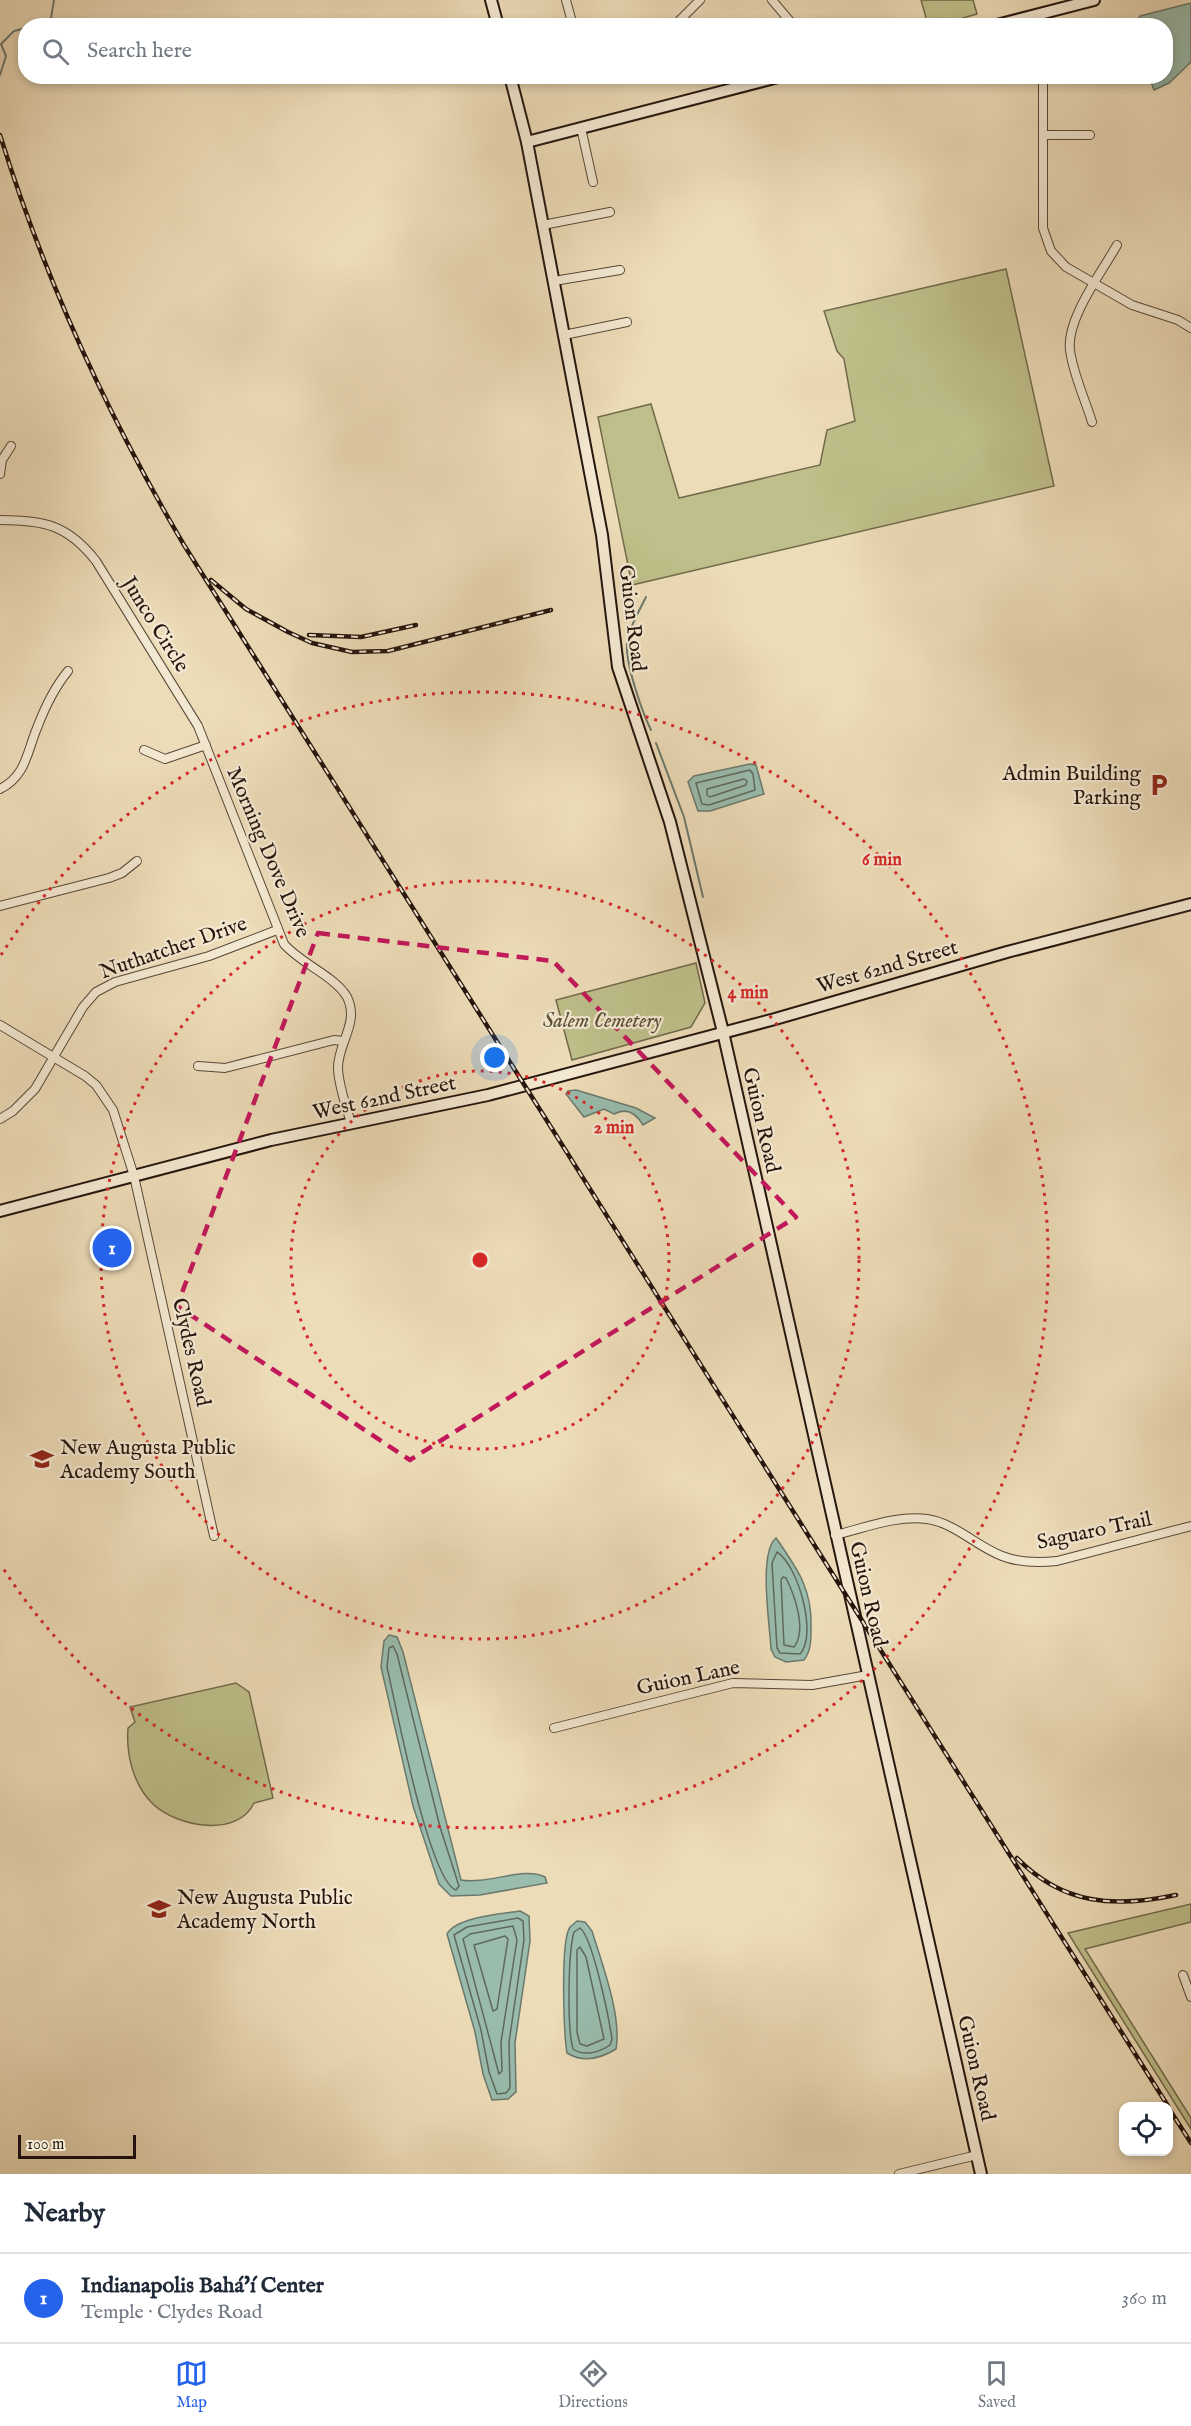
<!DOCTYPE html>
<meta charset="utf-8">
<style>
:root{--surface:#fff;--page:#f2f2f3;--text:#1f2937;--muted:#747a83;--line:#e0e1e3;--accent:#2563eb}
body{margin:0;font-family:"IM FELL English",serif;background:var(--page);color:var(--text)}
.controls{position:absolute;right:18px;bottom:18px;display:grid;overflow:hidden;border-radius:12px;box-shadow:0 3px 9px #0003}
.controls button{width:54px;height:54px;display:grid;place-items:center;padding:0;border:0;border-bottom:2px solid var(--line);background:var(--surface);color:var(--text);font:30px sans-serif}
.scale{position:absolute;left:18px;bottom:15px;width:118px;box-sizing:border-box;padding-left:6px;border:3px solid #25150e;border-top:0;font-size:16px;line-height:21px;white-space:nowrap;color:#25150e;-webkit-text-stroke:4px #f3e8d1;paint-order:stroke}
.you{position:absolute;left:495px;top:1058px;width:21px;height:21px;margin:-15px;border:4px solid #fff;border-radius:50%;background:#1a73e8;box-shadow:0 0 0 9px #1a73e833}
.badge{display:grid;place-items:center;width:39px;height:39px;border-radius:50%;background:var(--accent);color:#fff;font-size:20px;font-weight:700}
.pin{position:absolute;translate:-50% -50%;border:3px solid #fff;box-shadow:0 2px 6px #0006}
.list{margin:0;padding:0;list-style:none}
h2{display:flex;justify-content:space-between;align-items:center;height:78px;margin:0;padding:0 24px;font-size:26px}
h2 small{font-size:20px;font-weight:400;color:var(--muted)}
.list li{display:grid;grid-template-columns:39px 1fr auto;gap:18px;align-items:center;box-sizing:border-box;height:90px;padding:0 24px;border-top:2px solid var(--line)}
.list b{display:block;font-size:22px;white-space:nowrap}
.list p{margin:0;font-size:20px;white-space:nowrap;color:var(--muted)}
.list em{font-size:20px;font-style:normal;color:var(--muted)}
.icon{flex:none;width:33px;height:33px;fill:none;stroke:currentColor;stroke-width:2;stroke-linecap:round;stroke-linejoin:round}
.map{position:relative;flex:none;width:1191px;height:2174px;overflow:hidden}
.search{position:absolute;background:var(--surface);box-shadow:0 3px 9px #0003;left:18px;right:18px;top:18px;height:66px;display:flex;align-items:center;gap:15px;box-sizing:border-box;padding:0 21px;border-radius:24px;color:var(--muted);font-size:22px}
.sheet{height:168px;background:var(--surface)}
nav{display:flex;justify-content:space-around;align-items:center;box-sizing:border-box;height:84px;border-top:2px solid var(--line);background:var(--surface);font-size:16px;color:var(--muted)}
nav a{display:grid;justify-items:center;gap:3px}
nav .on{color:var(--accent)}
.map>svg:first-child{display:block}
</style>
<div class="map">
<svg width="1191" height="2174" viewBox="0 0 1191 2174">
<rect width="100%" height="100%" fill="#eddcb8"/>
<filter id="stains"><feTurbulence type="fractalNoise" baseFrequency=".00333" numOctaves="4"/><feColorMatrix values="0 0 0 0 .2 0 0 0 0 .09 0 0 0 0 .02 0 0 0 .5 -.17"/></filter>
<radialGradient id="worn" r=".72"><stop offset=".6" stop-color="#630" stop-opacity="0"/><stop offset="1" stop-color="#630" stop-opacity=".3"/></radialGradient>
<g fill="#bebf8a" stroke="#726a4c" stroke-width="1.5">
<path d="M921,0h52l4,14 -38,11h-11z"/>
<path d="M1006,269l48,217 -422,99 -34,-168 53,-13 28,94 141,-33 7,-35 28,-9 -11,-62 -7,-8 -13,-40z"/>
<path d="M696,963l9,40 -14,24 -119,33 -16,-60z"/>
<path d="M236,1683l13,9 24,106 -19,5c-16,35 -77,24 -101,1 -20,-19 -27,-50 -25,-76l7,-6 -5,-15z"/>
<path d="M1191,1904v18l-106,27 106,169v11l-123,-196z"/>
</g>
<g fill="#99bcad" stroke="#6b796d" stroke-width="1.5">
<path d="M1191,3v59l-22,21 -15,7 -5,-13 17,-1v-50l-31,-1 5,-9z"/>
<path d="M750,764l6,1 8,29 -54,17h-12l-10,-29 6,-6z"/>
<path d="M576,1090l60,18 19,10 -12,7c-7,-12 -16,-18 -29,-11l-10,-5 -20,8 -18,-23 2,-3z"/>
<path d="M776,1538c21,30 37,52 35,91 0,11 0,22 -7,31l-18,2 -11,-5 -4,-8c-1,-23 -13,-96 5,-111z"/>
<path d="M389,1635l8,2 6,15 58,228c26,5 63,-14 84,-3l2,6 -67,12 -29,1 -12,-12 -26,-78 -32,-139 3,-26z"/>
<path d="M520,1911l9,5 1,25 -15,102 1,49 -8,7 -16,1 -9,-26 -8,-42 -28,-98c9,-17 55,-20 73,-23z"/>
<path d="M577,1921l8,1 7,9c10,33 30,85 24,118 -16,10 -33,14 -49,4 -3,-19 -7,-112 3,-126 2,-2 5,-4 7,-6z"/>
</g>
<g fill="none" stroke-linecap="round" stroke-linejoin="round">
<g stroke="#5f685e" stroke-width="1.5">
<path d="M750,770l3,4 2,16 -46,15 -7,-1 -6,-21z"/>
<path d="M744,779l3,2 -1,4 -36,12 -3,-2v-6z"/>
<path d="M777,1552c21,13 41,83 23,102l-20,-1 -3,-5 -5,-85z"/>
<path d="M783,1577l3,1c9,18 21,52 8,69l-10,-2 -3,-65z"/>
<path d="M393,1646l4,8 43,173 19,59 -3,4c-27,-9 -61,-189 -69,-223l2,-19z"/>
<path d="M518,1918l5,3 1,19 -15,102 1,46 -4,5 -9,1 -8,-22 -8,-42 -27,-95 13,-8z"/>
<path d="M513,1926l4,14 -16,102 1,29 -3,3 -36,-135 7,-5z"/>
<path d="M580,1928c13,10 29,91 32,111l-2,6c-10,7 -26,12 -37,4 -6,-21 -5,-96 1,-117z"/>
<path d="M505,1936l3,3 -11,70 -4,2 -19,-66z"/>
<path d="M580,1947l6,10 18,82 -17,7 -7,-2 -3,-12v-82z"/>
</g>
<g stroke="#6b796d" stroke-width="2">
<path d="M36,26l14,-2 4,-24"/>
<path d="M0,75l6,-19 -5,-12 13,-13 12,-3"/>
<path d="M646,597c-7,14 -18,33 -19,48 -1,20 15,67 24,85"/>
<path d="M656,743l28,74 19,80"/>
</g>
<g stroke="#574738" stroke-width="10">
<g id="street">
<path d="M566,0l7,26"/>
<path d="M772,0l22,26"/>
<path d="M1040,14l2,12"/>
<path d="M674,26l26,-26"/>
<path d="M1043,76v152l8,23 15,16 66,38 46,15 13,8"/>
<path d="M581,128l12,54"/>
<path d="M1044,135h46"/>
<path d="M543,225l67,-13"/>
<path d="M554,281l66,-11"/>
<path d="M564,335l63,-13"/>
<path d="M1092,422c-7,-23 -19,-48 -22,-72 -4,-31 32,-78 47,-105"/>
<path d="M0,474l2,-14 9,-14"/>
<path d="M0,520c44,0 68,5 96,41l102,165 86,218c16,19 52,33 63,53 13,26 -10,47 -9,72 1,18 8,37 13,54"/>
<path d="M144,750l21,9 41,-14"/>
<path d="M0,789c26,-13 27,-37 37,-61 8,-21 17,-40 31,-57"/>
<path d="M0,906l109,-28 13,-5 15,-12"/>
<path d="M0,1025l85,51 11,9 17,25 21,66 80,360"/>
<path d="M198,1066l27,2 109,-28 10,1"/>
<path d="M0,1119l13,-8 22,-22 48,-82 13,-15 19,-10 94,-26 68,-26"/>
<path d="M835,1535c30,-7 61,-20 92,-16 28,4 49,27 75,37 18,7 36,7 55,5l134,-35"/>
<path d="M554,1728l179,-45 79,2 56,-10"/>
<path d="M1183,1975l8,22"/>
<path d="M899,2174l78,-19"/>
</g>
</g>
<g stroke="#25150e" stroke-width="14">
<g id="secondary">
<path d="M491,0l7,26"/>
<path d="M993,26l101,-26"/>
<path d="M510,76l17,66 75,393 16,132 52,155 53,210 258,1142"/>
<path d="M527,142l255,-66"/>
<path d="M0,1211l271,-71 217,-45 287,-76 232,-67 184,-48"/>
</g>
</g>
<use href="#street" stroke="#f3e8d1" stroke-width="8"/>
<use href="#secondary" stroke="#f3e8d1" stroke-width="10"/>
<g stroke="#25150e" stroke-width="4.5">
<g id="rail">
<path d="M0,135c44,142 108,281 184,410l984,1561"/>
<path d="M211,580l35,29 42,23 24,11 40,9 36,-1 163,-41"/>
<path d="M309,635l52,2 55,-12"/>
<path d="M1017,1858c46,47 98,50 159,37"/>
<path d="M1168,2107l23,36"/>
</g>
</g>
<use href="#rail" stroke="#f3e8d1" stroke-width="2" stroke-dasharray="7" stroke-linecap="butt"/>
</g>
<path fill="none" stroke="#c2185b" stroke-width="4.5" stroke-dasharray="12 8" stroke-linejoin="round" d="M318,933l235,28 243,256 -386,243 -233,-154z"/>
<g fill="none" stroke="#d62828" stroke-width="3" stroke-dasharray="3 6">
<circle cx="480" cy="1260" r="189"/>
<circle cx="480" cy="1260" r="379"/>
<path d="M1 955A568 568 0 1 1 1 1565"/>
</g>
<defs>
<g id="parking-bare" transform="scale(1.8)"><path d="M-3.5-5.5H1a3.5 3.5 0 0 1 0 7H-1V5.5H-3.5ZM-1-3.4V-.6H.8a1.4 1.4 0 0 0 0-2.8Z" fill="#8f2418" stroke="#f3e8d1" stroke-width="2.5" paint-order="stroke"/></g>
<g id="school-bare" transform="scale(1.8)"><path d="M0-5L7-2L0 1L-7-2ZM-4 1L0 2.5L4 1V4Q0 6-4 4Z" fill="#8f2418" stroke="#f3e8d1" stroke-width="2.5" paint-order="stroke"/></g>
</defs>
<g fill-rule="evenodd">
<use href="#parking-bare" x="1159" y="785"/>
<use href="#school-bare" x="42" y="1459"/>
<use href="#school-bare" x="159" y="1909"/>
</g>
<g text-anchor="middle" stroke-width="4.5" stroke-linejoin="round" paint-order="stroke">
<g font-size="21" fill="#25150e" stroke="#f3e8d1">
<text transform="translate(633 618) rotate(83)" y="7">Guion Road</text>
<text transform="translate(156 624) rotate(58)" y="7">Junco Circle</text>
<text transform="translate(269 852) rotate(67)" y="7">Morning Dove Drive</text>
<text transform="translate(173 947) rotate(-19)" y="7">Nuthatcher Drive</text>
<text transform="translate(887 966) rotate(-16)" y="7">West 62nd Street</text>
<text transform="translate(384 1097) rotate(-12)" y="7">West 62nd Street</text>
<text transform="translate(762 1120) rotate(77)" y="7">Guion Road</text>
<text transform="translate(192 1352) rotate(77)" y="7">Clydes Road</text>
<text transform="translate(1094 1530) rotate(-12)" y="7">Saguaro Trail</text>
<text transform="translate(869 1594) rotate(77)" y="7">Guion Road</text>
<text transform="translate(688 1677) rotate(-12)" y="7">Guion Lane</text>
<text transform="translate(977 2068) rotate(77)" y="7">Guion Road</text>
</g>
<g font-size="21" fill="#25150e" stroke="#f3e8d1" text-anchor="start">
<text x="1141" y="780" text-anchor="end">Admin Building<tspan x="1141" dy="24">Parking</tspan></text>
<text x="60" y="1454">New Augusta Public<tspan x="60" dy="24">Academy South</tspan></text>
<text x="177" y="1904">New Augusta Public<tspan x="177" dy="24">Academy North</tspan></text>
</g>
<g font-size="21" font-style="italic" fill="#5b5039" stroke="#f3e8d1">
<text x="602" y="1027">Salem Cemetery</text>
</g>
</g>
<circle cx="480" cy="1260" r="9" fill="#d62828" stroke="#f3e8d1" stroke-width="3"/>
<g font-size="18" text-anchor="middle" font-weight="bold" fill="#d62828" stroke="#f3e8d1" stroke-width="4.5" stroke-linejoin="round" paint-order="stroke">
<text x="882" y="865">6 min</text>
<text x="748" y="998">4 min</text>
<text x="614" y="1133">2 min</text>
</g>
<rect width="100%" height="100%" filter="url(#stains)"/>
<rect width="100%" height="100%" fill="url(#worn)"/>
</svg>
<div class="controls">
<button><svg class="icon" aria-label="locate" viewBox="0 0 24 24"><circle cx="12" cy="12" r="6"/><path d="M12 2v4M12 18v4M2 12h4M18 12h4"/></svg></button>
</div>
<div class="scale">100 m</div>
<div class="you"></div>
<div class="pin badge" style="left:112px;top:1248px">1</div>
<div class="search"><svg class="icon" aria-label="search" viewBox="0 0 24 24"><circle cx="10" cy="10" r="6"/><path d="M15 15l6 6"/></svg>Search here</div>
</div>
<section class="sheet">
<h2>Nearby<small></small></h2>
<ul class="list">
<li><span class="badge">1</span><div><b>Indianapolis Bahá'í Center</b><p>Temple · Clydes Road</p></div><em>360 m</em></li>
</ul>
</section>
<nav>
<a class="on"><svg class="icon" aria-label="map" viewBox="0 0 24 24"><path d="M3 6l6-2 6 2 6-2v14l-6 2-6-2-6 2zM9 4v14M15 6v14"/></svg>Map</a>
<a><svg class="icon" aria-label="directions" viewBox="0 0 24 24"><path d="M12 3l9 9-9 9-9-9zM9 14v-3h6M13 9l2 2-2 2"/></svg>Directions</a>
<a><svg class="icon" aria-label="saved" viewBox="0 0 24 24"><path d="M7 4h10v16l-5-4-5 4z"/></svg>Saved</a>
</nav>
